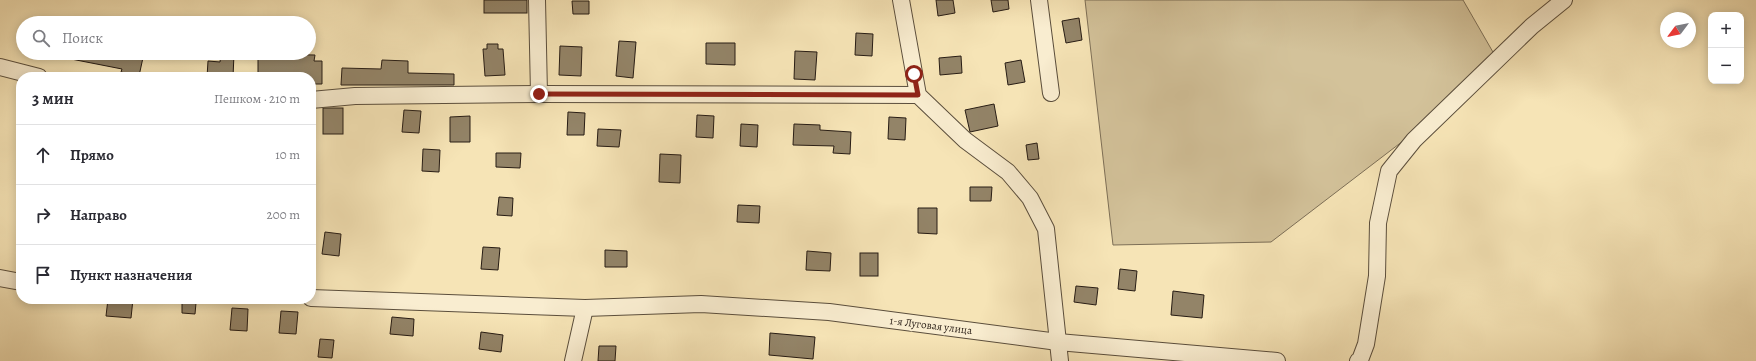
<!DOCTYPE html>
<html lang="ru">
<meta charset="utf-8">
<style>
:root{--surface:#fff;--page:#f2f2f3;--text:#2b2b33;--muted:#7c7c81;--line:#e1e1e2}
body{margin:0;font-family:Alegreya,serif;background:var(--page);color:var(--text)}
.controls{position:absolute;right:12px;top:12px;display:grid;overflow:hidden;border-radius:8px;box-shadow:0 2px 10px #0003}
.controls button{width:36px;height:36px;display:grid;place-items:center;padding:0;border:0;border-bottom:1px solid var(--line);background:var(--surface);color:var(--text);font:20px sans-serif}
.compass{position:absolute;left:1660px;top:12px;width:36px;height:36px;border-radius:50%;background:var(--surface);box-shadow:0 2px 10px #0003;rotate:238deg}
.stop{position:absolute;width:12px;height:12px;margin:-9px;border:3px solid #8f2418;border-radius:50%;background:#fff}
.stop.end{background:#8f2418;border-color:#fff;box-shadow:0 1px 4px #0008}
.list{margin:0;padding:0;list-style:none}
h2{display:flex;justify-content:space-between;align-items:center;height:52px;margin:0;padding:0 16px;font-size:17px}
h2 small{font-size:13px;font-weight:400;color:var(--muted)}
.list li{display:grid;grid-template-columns:26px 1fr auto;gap:12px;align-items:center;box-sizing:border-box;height:60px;padding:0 16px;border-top:1px solid var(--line)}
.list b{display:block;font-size:15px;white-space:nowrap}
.list em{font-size:13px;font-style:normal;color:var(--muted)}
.icon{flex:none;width:22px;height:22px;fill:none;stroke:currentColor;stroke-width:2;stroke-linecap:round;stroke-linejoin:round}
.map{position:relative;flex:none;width:1756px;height:361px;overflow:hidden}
.search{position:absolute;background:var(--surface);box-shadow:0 2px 10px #0003;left:16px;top:16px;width:300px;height:44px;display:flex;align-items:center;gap:10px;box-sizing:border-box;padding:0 14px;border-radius:22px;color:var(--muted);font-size:15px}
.panel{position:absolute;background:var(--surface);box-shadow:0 2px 10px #0003;left:16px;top:72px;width:300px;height:232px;border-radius:16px}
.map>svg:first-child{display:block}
</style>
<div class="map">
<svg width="1756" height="361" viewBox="0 0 1756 361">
<rect width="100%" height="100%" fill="#f6e4b6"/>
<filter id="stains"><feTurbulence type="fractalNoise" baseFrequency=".005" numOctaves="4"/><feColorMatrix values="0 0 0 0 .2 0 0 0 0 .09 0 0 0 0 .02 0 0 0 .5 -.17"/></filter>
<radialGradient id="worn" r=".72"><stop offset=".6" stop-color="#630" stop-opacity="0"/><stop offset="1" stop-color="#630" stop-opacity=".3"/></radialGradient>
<path fill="#d3c29a" stroke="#7d6f57" d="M1085,0h378l38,66 -230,176 -158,3z"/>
<g fill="#938468" stroke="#271c14">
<rect x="484" y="0" width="43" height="13"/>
<path d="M936,0h17l2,13 -17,3z"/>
<path d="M991,0h17l1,9 -16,3z"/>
<path d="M572,1h17v13h-16z"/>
<path d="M1079,18l3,22 -16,3 -4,-22z"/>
<path d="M856,33l17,1 -1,22 -17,-1z"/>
<path d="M619,41l17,1 -3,36 -17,-2z"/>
<path d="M706,43h29v22l-29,-1z"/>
<path d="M487,44h11v5h5l2,26 -20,1 -2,-27h4z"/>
<path d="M560,46l22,1 -1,29 -22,-1z"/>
<path d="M795,51l22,1 -2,28 -21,-1z"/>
<path d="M66,53h78l-5,23 -18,-4 1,-3 -56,-11z"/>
<path d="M221,53l13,1 -1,23h-26l1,-16 12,1z"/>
<path d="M258,54l57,1 -1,6h8v23h-11v-7h-53z"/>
<path d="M961,56l1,17 -22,2 -1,-17z"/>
<path d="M382,60l26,1v12l46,1v11h-113l1,-17 39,1z"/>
<path d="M1021,60l4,22 -17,3 -3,-22z"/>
<path d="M994,104l4,22 -28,6 -5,-22z"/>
<rect x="323" y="108" width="20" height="26"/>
<path d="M404,110l17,1 -2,22 -17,-1z"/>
<path d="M568,112l17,1 -1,22h-17z"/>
<path d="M697,115l17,1 -1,22 -17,-1z"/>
<path d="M470,116v26h-20v-25z"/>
<path d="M889,117l17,1 -1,22 -17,-1z"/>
<path d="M741,124l17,1 -1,22 -17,-1z"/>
<path d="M794,124l26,1v5l31,2 -1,22 -17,-1 1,-7 -41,-1z"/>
<path d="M598,129l23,1 -2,17 -22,-1z"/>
<path d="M1037,143l2,16 -11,1 -2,-15z"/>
<path d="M423,149l17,1 -1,22 -17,-1z"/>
<path d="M496,153h25l-1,15 -24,-1z"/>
<path d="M660,154l21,1 -1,28 -21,-1z"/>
<path d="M970,187h22l-1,14h-21z"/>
<path d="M499,197l14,1 -1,18 -15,-1z"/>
<path d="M738,205l22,1 -1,17 -22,-1z"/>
<path d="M918,208h19v26l-19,-1z"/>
<path d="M325,232l16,2 -2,22 -17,-2z"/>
<path d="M483,247l17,1 -2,22 -17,-1z"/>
<path d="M605,250l22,1v16h-22z"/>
<path d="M807,251l24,2 -1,18 -24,-1z"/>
<rect x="860" y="253" width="18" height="23"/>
<path d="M1120,269l17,2 -2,20 -17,-2z"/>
<path d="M1076,286l22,2 -2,17 -22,-3z"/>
<path d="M1173,291l31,4 -2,23 -31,-3z"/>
<path d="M108,299h25l-2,19 -25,-2z"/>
<path d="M182,302l14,1 -1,11 -13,-1z"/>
<path d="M232,308l16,1 -1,22 -17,-1z"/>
<path d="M281,311l17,1 -2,22 -17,-1z"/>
<path d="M392,317l22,2 -1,17 -23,-2z"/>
<path d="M481,332l22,3 -2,17 -22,-3z"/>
<path d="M770,333l45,4 -2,22 -44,-4z"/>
<path d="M320,339l14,1 -2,18 -14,-1z"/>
<path d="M599,346h17l-1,15h-17z"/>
</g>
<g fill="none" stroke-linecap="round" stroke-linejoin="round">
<g stroke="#5b4e3c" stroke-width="18">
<g id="minor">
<path d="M537,0l2,94"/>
<path d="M901,0l17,95 47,45 43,32 22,26 16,31 14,132"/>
<path d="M1039,0l12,93"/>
<path d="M0,67l39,10"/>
<path d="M311,100l44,-4 184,-2 379,1"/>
<path d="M0,278l21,4"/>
<path d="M311,298l274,10 116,-4 128,8 229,30 219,19"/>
<path d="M573,361l12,-53"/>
<path d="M1358,361l2,-1 6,-16 11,-68 1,-53 11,-52 25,-31 118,-114 32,-26"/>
</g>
</g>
<use href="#minor" stroke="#f9edd0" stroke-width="16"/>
</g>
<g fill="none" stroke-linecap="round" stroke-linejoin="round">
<path stroke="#8f2418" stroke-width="5" d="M539,94l379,1 -4,-21"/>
</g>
<g text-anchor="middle" stroke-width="4" stroke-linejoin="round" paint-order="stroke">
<g font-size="11" fill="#271c14" stroke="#f9edd0">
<text transform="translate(931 325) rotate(7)" y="4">1-я Луговая улица</text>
</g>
</g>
<rect width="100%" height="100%" filter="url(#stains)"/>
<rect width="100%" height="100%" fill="url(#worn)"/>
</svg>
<div class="controls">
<button>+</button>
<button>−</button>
</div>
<svg class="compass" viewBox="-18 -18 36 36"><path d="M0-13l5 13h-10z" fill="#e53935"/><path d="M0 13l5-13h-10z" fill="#7c7c81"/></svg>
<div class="stop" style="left:914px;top:74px"></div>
<div class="stop end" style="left:539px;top:94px"></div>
<div class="search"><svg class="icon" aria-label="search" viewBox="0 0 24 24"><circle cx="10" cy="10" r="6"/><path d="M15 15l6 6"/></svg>Поиск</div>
<section class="panel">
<h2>3 мин<small>Пешком · 210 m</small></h2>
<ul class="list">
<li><svg class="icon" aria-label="ahead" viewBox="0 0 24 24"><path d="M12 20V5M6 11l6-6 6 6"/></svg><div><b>Прямо</b></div><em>10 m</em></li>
<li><svg class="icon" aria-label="right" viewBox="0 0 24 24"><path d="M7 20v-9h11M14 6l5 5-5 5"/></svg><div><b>Направо</b></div><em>200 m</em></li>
<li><svg class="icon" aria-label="arrive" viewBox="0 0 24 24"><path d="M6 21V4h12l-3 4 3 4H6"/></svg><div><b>Пункт назначения</b></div></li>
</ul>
</section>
</div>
